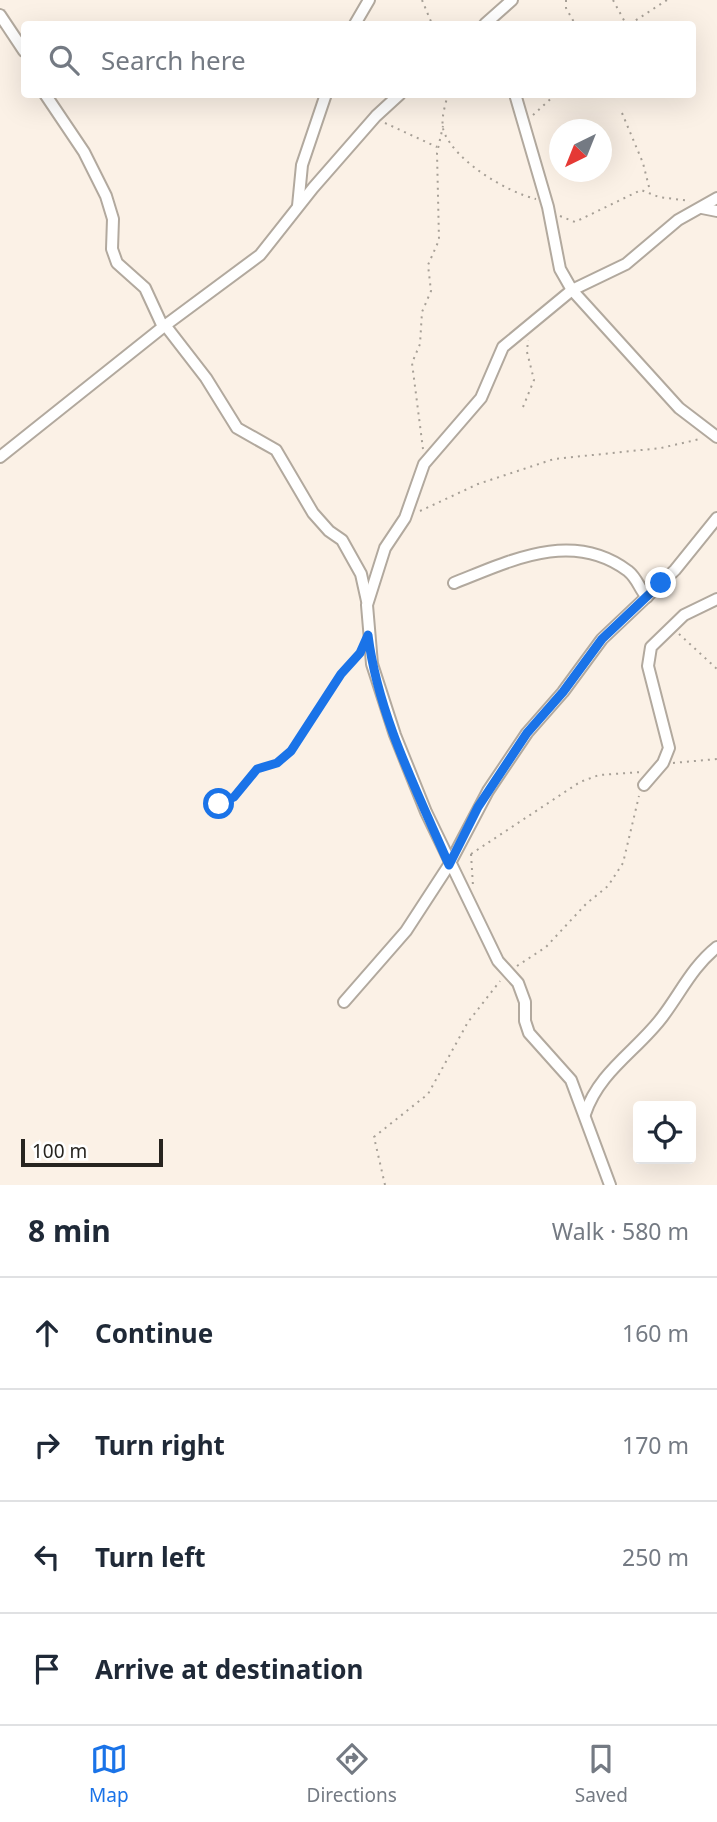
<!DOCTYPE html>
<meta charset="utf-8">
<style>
:root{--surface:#fff;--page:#f2f2f3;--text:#1f2937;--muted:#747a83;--line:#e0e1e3;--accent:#1a73e8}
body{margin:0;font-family:"Noto Sans",sans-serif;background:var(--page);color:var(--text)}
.controls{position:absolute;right:21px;bottom:21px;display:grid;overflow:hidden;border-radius:7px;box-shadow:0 7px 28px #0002}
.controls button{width:63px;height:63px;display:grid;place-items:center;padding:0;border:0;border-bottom:2px solid var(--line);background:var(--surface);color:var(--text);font:35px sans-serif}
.compass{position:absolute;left:549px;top:119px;width:63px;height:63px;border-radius:50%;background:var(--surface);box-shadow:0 7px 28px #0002;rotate:223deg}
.scale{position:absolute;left:21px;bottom:18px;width:142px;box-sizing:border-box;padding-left:7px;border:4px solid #27241f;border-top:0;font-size:19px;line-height:24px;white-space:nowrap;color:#27241f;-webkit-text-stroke:5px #fff;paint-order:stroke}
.stop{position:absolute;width:21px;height:21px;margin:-16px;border:5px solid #1a73e8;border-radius:50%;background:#fff}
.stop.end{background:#1a73e8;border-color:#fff;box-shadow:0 2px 7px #0008}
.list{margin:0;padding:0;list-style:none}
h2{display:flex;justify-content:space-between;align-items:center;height:91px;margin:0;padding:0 28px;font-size:30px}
h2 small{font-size:23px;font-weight:400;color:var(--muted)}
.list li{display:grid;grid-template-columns:46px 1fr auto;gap:21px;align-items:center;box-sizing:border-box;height:112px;padding:0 28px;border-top:2px solid var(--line)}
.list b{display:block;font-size:26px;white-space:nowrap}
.list em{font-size:23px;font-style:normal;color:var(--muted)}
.icon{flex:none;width:38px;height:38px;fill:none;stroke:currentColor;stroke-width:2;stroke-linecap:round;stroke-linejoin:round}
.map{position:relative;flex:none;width:717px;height:1185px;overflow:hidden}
.search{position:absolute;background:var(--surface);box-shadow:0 7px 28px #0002;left:21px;right:21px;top:21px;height:77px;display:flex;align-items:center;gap:18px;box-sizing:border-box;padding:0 24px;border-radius:7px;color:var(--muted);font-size:26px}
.sheet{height:539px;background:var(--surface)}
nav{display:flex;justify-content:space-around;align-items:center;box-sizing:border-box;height:98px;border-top:2px solid var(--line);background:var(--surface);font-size:19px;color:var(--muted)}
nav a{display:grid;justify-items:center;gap:4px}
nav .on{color:var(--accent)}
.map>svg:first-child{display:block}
</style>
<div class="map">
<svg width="717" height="1185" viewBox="0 0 717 1185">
<rect width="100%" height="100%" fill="#fbf1e6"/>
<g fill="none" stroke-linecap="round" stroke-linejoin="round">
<g stroke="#b2a99e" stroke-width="14">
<g id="minor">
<path d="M0,15l24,36"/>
<path d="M355,24l14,-24"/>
<path d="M485,24l27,-24"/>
<path d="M45,94l39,58 22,44 7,23 -1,30 5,14 28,25 18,39"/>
<path d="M515,94l33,113 12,62 12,21 107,118 38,29"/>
<path d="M298,206l4,-41 24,-71"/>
<path d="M702,208l15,3"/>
<path d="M165,325l41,53 31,50 39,22 37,63 16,18 13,9 19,34 6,27"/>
<path d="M0,457l163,-130 97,-72 53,-67 63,-72 24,-22"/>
<path d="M454,583c56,-22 118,-54 174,-12 10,8 11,18 19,26"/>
<path d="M644,785l19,-22 6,-15 -21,-82 3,-19 33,-32 33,-16"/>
<path d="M344,1002l62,-71 43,-66 39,-74 39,-58 36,-41 39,-53 73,-69 42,-52"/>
<path d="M585,1114c14,-43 53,-64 78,-98 18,-24 30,-50 54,-69"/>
<path d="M610,1185l-39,-105 -42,-47 -4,-12v-19l-7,-19 -20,-22 -72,-149 -31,-77 -23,-71 -5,-59 18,-57 20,-30 19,-54 57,-66 22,-51 69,-57 54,-26 52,-44 39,-22"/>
</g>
</g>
<g stroke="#a7a097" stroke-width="2" stroke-dasharray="2 5" stroke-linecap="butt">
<path d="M422,0l10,24"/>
<path d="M566,0v8l9,16"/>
<path d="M613,0l13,24"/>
<path d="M630,24l37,-24"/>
<path d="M448,94c-3,12 -8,27 -4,38 12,30 63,60 92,67"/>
<path d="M622,113l21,50 7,28"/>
<path d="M533,115l23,-21"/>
<path d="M385,123l52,24"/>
<path d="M560,216l15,6 66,-32 18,7 31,4"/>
<path d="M523,407l11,-27 -7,-28 1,-12"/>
<path d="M423,449l-11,-86 8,-19 2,-32 9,-21 -3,-26 11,-25 -2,-87 6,-27"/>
<path d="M420,511l58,-27 76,-25 107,-11 39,-9"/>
<path d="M679,634l38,35"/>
<path d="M673,763l44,-4"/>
<path d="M219,804l16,-7 22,-28 20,-6 14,-12 50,-77 20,-24"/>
<path d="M471,854l109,-72 19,-7 42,-3"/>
<path d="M471,854l2,32"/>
<path d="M517,966l29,-19 40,-43 22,-18 15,-23 16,-67"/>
<path d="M385,1185l-11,-48 54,-43 40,-72 32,-41"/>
</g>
<use href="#minor" stroke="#fff" stroke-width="10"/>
</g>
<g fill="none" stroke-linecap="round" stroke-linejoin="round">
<path stroke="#1a73e8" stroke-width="9" d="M219,804l15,-7 23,-28 20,-6 14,-12 50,-77 19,-21 8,-18c10,80 49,156 81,230l29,-58 49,-74 36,-41 39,-53 59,-56"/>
</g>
</svg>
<div class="controls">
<button><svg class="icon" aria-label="locate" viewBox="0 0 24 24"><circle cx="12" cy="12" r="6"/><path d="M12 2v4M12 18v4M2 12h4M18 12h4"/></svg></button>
</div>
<svg class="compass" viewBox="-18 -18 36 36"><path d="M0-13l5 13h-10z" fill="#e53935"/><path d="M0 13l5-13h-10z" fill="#747a83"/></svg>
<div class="scale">100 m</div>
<div class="stop" style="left:219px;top:804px"></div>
<div class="stop end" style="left:661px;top:583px"></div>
<div class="search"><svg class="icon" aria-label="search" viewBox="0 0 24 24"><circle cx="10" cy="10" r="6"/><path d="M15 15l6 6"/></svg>Search here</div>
</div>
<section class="sheet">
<h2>8 min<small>Walk · 580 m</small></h2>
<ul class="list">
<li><svg class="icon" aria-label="ahead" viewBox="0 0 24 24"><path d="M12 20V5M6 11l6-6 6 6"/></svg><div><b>Continue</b></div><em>160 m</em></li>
<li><svg class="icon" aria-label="right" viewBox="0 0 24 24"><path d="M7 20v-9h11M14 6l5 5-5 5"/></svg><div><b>Turn right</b></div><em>170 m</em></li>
<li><svg class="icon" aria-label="left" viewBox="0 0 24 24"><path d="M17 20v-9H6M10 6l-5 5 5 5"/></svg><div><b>Turn left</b></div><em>250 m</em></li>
<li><svg class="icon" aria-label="arrive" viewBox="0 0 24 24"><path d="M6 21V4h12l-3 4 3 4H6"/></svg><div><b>Arrive at destination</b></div></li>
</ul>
</section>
<nav>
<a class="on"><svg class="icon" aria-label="map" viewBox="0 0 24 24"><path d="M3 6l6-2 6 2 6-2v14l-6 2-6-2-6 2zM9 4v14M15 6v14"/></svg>Map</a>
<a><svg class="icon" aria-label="directions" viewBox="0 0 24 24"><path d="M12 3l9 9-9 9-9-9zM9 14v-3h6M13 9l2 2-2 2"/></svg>Directions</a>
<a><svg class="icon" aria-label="saved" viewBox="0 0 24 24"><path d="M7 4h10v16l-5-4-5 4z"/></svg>Saved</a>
</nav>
